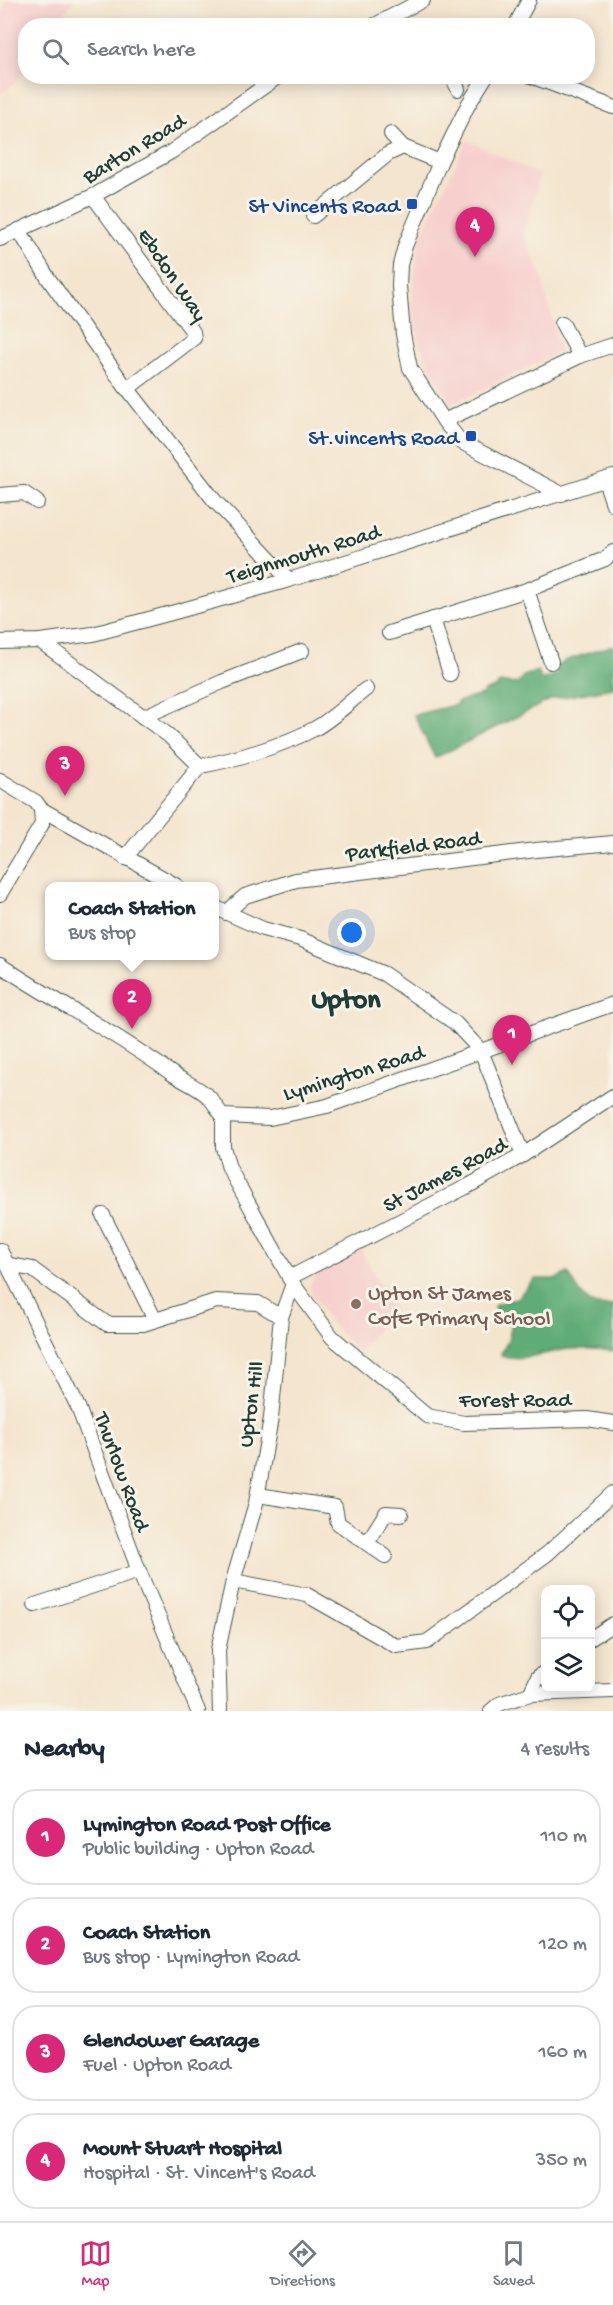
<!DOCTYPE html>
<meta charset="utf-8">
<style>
:root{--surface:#fff;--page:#f2f2f3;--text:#1f2937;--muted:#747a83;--line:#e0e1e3;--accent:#db2777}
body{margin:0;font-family:"Gochi Hand",sans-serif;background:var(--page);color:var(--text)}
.controls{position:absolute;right:18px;bottom:18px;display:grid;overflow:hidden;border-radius:12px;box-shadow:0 3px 15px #0003}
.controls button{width:54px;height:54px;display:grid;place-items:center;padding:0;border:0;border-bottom:2px solid var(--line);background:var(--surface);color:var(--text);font:30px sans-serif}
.you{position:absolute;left:352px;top:933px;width:21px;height:21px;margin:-15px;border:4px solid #fff;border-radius:50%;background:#1a73e8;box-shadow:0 0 0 9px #1a73e833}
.badge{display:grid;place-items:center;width:39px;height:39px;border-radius:50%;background:var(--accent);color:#fff;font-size:20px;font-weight:700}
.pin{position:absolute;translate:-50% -50px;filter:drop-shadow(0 2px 3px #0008)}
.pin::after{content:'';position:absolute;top:32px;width:21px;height:18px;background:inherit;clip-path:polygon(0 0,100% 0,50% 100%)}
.popup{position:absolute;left:45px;top:882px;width:174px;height:78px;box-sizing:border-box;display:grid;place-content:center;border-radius:12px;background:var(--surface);filter:drop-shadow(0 2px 4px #0005);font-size:20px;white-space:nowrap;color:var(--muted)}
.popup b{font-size:22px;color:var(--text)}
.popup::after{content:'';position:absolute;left:50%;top:100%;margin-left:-12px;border:12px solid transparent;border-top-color:var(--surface)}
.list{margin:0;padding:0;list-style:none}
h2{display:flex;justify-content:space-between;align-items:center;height:78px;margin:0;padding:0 24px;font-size:26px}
h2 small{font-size:20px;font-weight:400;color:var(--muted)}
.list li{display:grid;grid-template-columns:39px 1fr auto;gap:18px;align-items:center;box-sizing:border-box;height:96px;margin:0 12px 12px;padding:0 12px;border:2px solid var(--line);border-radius:24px}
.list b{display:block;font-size:22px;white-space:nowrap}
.list p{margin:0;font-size:20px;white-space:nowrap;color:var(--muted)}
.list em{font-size:20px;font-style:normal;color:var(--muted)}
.icon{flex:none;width:33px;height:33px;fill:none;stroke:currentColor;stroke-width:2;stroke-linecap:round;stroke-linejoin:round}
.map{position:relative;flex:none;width:613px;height:1711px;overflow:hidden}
.search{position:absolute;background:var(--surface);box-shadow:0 3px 15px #0003;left:18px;right:18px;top:18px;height:66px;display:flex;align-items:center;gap:15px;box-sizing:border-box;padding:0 21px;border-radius:24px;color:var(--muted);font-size:22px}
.sheet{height:510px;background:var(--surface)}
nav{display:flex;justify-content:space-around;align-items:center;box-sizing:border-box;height:84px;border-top:2px solid var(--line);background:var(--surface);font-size:16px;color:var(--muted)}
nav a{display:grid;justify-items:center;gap:3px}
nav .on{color:var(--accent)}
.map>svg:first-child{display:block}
</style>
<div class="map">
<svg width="613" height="1711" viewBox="0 0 613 1711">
<rect width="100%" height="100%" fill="#f7f3e8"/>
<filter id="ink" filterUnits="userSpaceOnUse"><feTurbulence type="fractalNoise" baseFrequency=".0167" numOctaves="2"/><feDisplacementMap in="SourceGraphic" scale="12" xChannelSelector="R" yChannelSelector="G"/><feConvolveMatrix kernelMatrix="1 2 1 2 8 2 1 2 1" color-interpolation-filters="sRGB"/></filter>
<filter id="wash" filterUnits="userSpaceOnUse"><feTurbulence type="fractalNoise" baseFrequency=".008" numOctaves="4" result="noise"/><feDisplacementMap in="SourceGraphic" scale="24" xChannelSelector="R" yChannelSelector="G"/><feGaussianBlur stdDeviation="1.35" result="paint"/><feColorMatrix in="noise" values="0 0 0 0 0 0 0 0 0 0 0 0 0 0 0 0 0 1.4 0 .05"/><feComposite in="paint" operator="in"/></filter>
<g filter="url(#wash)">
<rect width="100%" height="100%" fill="#f4e5ce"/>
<g fill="#f7d0cd">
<path d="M8,0h66l-18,25 -30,1 -1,43 -10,14 -15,11v-78z"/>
<path d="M467,140l73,35 -17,58 18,41 19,78 -110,53 -31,-62 -8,-40 8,-63z"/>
<path d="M361,1251l34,58 -37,43 -27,-29 -20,-31 -2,-7 13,-15z"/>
</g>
<g fill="#5fac76" stroke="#3f7455" stroke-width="1.5">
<path d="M613,645v43l-61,11 -117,59 -21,-43 44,-11 -1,-2 28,-8 -1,-3 14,-4v-3c6,-3 13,1 21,-1l4,-7 15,-5 3,9 17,-6 -3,-8 9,-3v-2z"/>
<path d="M568,1273c13,21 17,36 45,32v46c-15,-2 -29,-3 -44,-2 -22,3 -45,12 -67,7l-1,-2 8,-16 3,-18 -3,-5 -15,-6 1,-5 22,-6 18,-19h21z"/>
</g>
</g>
<g filter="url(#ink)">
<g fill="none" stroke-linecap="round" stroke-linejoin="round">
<g stroke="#3f564b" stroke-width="16">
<g id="minor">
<path d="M373,26l50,-26"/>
<path d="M515,26l14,-26"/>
<path d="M452,76l6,13"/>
<path d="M486,76l-18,29 -28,57 -35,84 -5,19 -1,21 4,48 7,34 34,53 17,21 101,52"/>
<path d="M531,76l82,31"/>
<path d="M391,134l12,13"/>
<path d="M313,216l75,-62 15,-7 37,15"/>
<path d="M19,230l29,48 79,111 67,-51 -1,-6 -100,-136"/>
<path d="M0,239l93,-43 78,-44 108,-76"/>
<path d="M562,323l18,33"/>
<path d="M131,393l83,107 75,80"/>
<path d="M444,421l136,-65 33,-11"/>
<path d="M605,480l8,24"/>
<path d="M0,495l24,-2 13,9"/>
<path d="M527,590l24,72"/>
<path d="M433,619l17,55"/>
<path d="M389,633l138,-43 78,-31 8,-7"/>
<path d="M40,641l128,94 32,31c35,-6 84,-21 114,-37 19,-10 35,-27 52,-40"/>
<path d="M0,642l40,-1 53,-7 82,-22 114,-32 324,-103"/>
<path d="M143,717l79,-35 80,-31"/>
<path d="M0,780l36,22 5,7 136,77"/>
<path d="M125,858l75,-92"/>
<path d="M0,894l42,-70 -1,-15"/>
<path d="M214,907l49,22 37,10 84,35 71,49 26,28 42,104"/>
<path d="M226,913l19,-17 51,-16 240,-30 77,-7"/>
<path d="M0,965c56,37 116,68 171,108 12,8 27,14 38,24 5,6 9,13 14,19"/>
<path d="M223,1116l47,2 57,-12 286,-102"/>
<path d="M103,1215l52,105"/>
<path d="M0,1250l78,157 61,164 59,140"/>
<path d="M9,1265l23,4 75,55h36l73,-23 42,2 23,14"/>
<path d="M289,1278l181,-93 53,-30 90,-59"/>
<path d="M293,1284l39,53 95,79 37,7 123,-4 26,4"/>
<path d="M258,1495l77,12 3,16 47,33"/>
<path d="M367,1543l19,-30 15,1"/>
<path d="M233,1581l74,14 89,51 31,-4 120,-88 66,-61"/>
<path d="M35,1605l104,-34"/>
<path d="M590,1639l23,-15"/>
<path d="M530,1694l83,-3"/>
<path d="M220,1711l-2,-61 15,-69 23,-78 15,-85 10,-101 12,-33 -64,-116 -6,-21v-31"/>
<path d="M491,1711l8,-7 31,-10 8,-17 8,-6"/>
</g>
</g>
<use href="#minor" stroke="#fff" stroke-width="14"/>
</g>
</g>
<g fill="#1a4fb4" stroke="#f7f3e8" stroke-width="2">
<rect x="406" y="198" width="12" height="12" rx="3"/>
<rect x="465" y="430" width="12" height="12" rx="3"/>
</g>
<circle fill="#8d6e63" stroke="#f7f3e8" stroke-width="2" cx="356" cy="1304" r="6"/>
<g text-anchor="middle" stroke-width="6" stroke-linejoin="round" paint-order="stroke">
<g font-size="22" fill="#1f3d34" stroke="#f7f3e8">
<text transform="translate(133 147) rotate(-31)" y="8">Barton Road</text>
<text transform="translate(174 274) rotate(56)" y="8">Ebdon Way</text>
<text transform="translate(303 552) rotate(-17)" y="8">Teignmouth Road</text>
<text transform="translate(413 844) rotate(-7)" y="8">Parkfield Road</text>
<text transform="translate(353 1071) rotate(-17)" y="8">Lymington Road</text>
<text transform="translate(444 1173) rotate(-28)" y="8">St James Road</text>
<text x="515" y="1406">Forest Road</text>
<text transform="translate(249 1404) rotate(-82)" y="8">Upton Hill</text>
<text transform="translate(124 1471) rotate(70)" y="8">Thurlow Road</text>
</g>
<g font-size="22" fill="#164399" stroke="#f7f3e8" text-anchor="end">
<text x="400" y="212">St Vincents Road</text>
<text x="459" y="444">St.vincents Road</text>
</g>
<g font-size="22" fill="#785e54" stroke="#f7f3e8" text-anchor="start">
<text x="368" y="1299">Upton St James<tspan x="368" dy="25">CofE Primary School</tspan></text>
</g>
<g font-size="28" font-weight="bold" fill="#1f3d34" stroke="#f7f3e8">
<text x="346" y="1007">Upton</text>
</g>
</g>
</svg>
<div class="controls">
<button><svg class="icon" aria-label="locate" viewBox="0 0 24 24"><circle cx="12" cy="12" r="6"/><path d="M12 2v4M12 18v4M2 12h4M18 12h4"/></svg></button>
<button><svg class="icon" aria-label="layers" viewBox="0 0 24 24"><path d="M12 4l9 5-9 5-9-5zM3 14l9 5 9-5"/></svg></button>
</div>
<div class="you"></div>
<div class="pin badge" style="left:512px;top:1065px">1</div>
<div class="pin badge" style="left:132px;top:1029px">2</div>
<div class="popup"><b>Coach Station</b>Bus stop</div>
<div class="pin badge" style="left:65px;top:796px">3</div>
<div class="pin badge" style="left:475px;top:257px">4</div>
<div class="search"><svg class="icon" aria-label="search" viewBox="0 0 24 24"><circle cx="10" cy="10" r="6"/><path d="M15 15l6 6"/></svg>Search here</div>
</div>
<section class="sheet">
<h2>Nearby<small>4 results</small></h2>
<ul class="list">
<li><span class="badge">1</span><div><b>Lymington Road Post Office</b><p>Public building · Upton Road</p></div><em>110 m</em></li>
<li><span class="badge">2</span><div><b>Coach Station</b><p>Bus stop · Lymington Road</p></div><em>120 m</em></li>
<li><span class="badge">3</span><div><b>Glendower Garage</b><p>Fuel · Upton Road</p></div><em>160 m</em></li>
<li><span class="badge">4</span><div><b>Mount Stuart Hospital</b><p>Hospital · St. Vincent's Road</p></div><em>350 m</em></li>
</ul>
</section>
<nav>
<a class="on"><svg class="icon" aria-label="map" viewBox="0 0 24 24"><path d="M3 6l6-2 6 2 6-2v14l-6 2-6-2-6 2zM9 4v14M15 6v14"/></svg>Map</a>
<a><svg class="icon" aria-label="directions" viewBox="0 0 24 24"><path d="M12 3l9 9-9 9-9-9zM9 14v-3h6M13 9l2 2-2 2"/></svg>Directions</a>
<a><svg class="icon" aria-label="saved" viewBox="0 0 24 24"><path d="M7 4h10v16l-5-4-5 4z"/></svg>Saved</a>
</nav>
